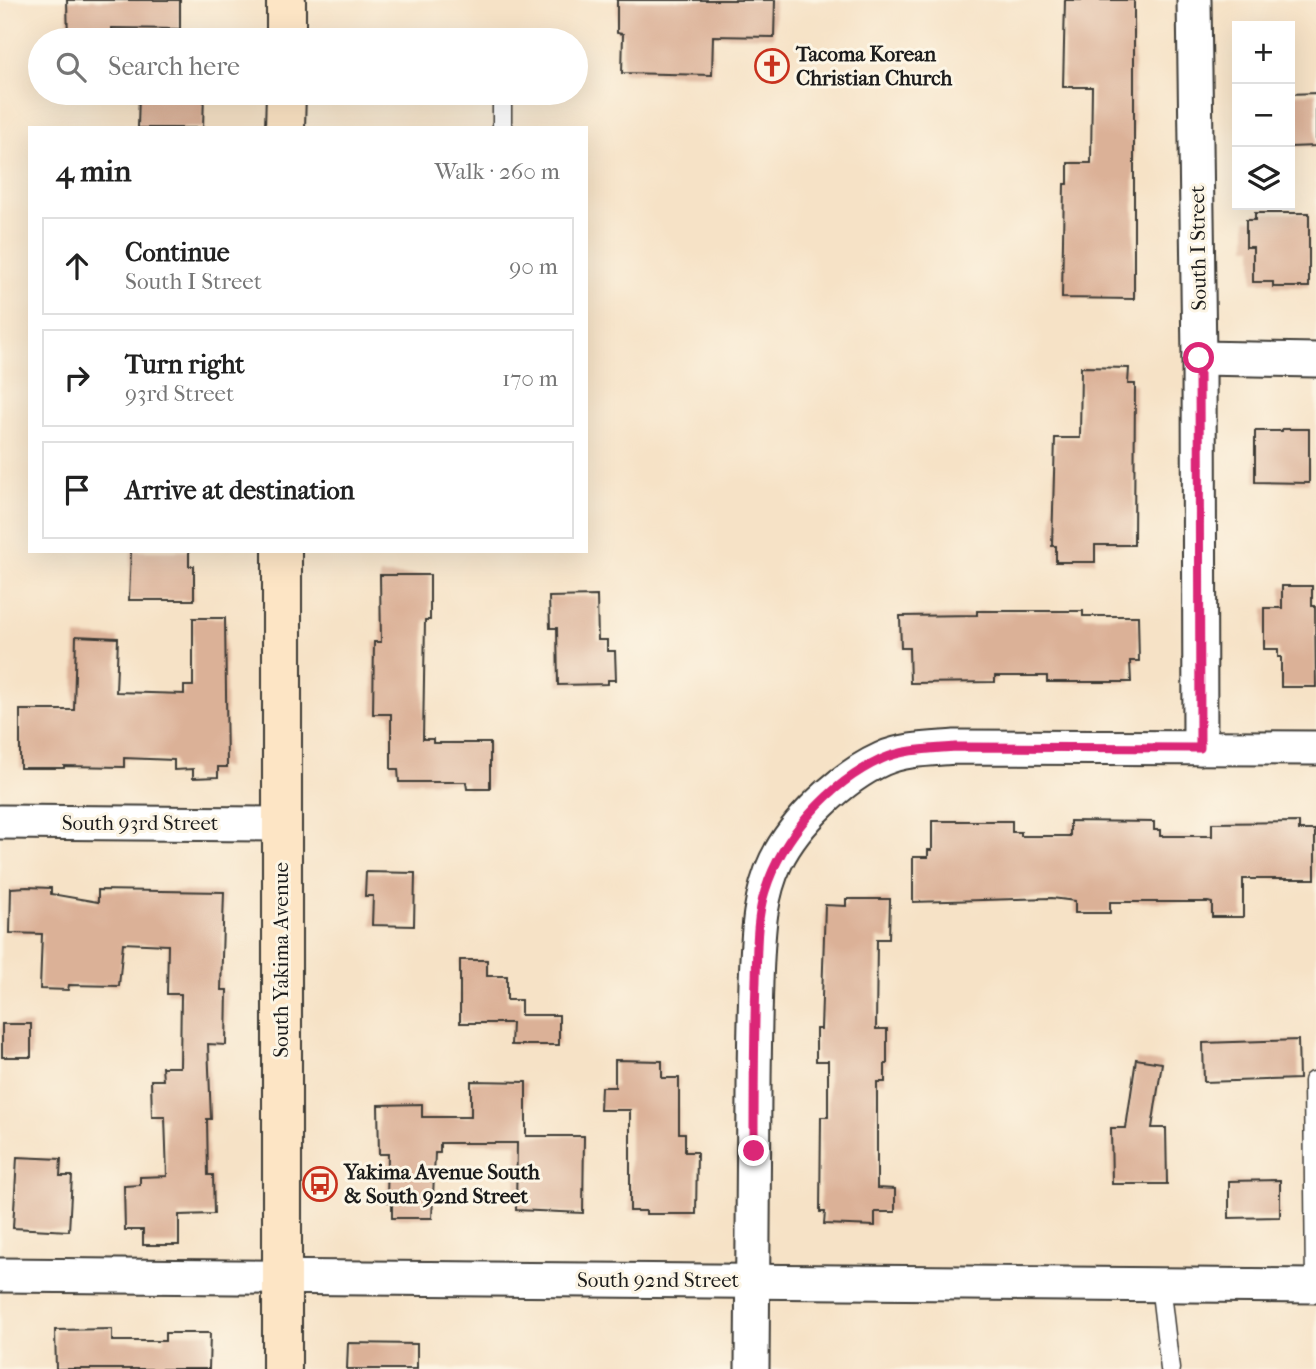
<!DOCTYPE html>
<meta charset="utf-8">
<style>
:root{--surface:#fff;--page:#f6f6f6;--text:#222;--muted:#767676;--line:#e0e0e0}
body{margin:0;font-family:"IM FELL French Canon",serif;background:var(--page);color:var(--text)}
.controls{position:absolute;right:21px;top:21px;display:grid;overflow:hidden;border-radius:0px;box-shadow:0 7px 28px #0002}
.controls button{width:63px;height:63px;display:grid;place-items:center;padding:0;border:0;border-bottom:2px solid var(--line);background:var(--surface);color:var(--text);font:35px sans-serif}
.stop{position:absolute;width:21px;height:21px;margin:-16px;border:5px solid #db2777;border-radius:50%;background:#fff}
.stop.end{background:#db2777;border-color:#fff;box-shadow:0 2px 7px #0008}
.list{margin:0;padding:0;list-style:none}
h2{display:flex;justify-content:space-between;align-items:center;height:91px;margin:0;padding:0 28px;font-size:30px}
h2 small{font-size:23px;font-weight:400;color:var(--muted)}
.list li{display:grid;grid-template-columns:46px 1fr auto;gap:21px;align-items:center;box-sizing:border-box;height:98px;margin:0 14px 14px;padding:0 14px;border:2px solid var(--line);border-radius:0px}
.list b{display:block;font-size:26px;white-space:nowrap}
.list p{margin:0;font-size:23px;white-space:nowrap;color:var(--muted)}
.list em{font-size:23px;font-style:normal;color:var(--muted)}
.icon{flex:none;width:38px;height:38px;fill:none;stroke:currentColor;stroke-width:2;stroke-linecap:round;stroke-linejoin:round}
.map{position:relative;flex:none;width:1316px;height:1369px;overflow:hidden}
.search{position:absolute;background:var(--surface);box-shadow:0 7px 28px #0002;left:28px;top:28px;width:560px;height:77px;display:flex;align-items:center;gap:18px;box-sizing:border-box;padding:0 24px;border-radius:38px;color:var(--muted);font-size:26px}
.panel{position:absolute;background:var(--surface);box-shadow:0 7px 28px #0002;left:28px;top:126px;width:560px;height:427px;border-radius:0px}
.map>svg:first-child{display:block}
</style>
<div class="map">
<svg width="1316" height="1369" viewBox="0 0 1316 1369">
<rect width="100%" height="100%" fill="#fcf5e5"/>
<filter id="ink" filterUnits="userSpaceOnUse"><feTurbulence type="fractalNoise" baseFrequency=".0143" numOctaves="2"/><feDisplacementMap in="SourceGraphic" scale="14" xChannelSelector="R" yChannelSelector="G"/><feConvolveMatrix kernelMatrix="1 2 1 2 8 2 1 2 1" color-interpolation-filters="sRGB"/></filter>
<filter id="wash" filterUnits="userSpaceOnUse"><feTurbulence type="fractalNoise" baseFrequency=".00686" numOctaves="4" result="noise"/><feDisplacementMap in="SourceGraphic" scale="28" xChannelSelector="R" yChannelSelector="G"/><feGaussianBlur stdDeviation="1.57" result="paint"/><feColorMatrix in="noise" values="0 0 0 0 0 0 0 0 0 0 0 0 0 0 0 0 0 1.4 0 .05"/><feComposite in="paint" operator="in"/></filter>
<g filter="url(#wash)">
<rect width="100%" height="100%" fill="#f6e2c6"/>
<g id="blocks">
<g fill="#dbb197">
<path d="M67,0h113v29l-68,-1v12h-44z"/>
<path d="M617,0h158l-1,37 -61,-1 -1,39 -90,-2 1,-39 -6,-1z"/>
<path d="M1065,0h69v299l-72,-1 2,-114h4v-21h23l1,-76h-29z"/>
<path d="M139,93h65l-1,35h-65z"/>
<path d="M1316,93v53l-26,1v-53z"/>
<path d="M1255,213h54v74h-36v-5h-20v-35h-7v-27h9z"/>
<path d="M1081,367l48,1 -1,16h7l-1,161h-39v17h-39v-16h-4l3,-108h25z"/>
<path d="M1282,429h27v54l-54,-1v-51h27z"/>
<path d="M131,551h58v15h5v34h-65z"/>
<path d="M380,575h50v45h-5l-2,119h10v4h57v46h-23l-1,-7h-67l-1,-13h-7v-55h-18l1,-72h7z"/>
<path d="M1282,586h30v20h3l1,81h-35v-30h-3v-8h-14v-41h18z"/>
<path d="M597,596l1,44h9v11h8l1,29h-8v4l-50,1 -1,-57h-7l-1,-31z"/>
<path d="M977,611h106v5h55l1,45h-9l1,21h-84v-6h-52v6l-85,1 -1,-35h-8l-1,-32 77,-1z"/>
<path d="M193,618h32l2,149h-9v10l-25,1v-9l-19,1v-10l-50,-2v9l-60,-1v2h-44v-58h54l2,-74 42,2 -2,54 68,2v-8h9z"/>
<path d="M932,821h80v11h9v4h49v-15l84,1v8h6v6h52v-13l87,-1v8h16v49h-72v38h-31v-14l-4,-1h-98v11h-35v-12l-23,-3 -139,4v-45h15v-7h4z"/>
<path d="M366,872l49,1 -1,53 -42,-1 1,-29h-8z"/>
<path d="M27,887l24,1v6l47,8v-12l126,2 -3,98h6l-1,55 -18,-1 3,75h-4l1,56h5l1,39 -35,1v30h-36v-15h-18l-1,-44 16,-1v-8l27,-1 -2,-59h-13l-1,-37h12l-1,-13h18l1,-73h-14l1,-49 -45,-2 -4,43 -50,-1 -1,5 -28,-1 2,-55 -32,-1 1,-45z"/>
<path d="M846,899h44l-1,40h-12l-1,90h11v35h-2v18h-8v106l18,1v23h-20v14l-51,-2 1,-12h-5l1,-95h7v-56h-12v-32h5l4,-124 21,1z"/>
<path d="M460,960h27v16h20v24h14v15h38v30h-48l1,-22h-52z"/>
<rect x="2" y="1024" width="29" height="33"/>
<path d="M1298,1040l1,39 -95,3 -1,-39z"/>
<path d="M1136,1059l26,4 -10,65h14l1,56h-55l-1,-56h15z"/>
<path d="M615,1060l47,1v17h17v55h6v19h12l-1,62h-50v-3h-16v-101h-30l1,-23h14z"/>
<path d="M471,1081l55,1v54h58l-1,77 -67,-3 1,-67h-77v10h-5l-3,65h-40v-16h-5l1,-48h-9l-1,-49 44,-1v13h49z"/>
<path d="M17,1157l44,2 -1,17h12l-3,55 -56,-3z"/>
<path d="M1280,1180v37l-51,1v-37z"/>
<path d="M112,1329v12h53v-8h45l-1,36h-153l-1,-39z"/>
<path d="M348,1343l69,1v25h-70z"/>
</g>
</g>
</g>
<g filter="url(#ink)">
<use href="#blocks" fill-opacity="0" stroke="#3d3a36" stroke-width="2"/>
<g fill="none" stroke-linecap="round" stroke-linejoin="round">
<g stroke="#3d3a36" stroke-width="21">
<g id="lane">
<path d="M502,128v-22"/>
<path d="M1313,1081l2,205"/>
<path d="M1160,1284l10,85"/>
</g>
</g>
<g stroke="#3d3a36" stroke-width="37">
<g id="street">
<path d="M1194,0l5,358 1,390"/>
<path d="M1199,358l117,2"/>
<path d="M0,822l280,2"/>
<path d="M0,1275l1316,11"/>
<path d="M752,1369c1,-92 2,-184 2,-277 0,-37 1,-74 2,-111 2,-41 2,-83 20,-120 19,-39 66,-84 106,-102 22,-10 49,-10 73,-12l361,1"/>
</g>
</g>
<g stroke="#3d3a36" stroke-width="42">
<g id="secondary">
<path d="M286,40v-40"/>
<path d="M285,128l1,-35"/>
<path d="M282,1369v-818"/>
</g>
</g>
<use href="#lane" stroke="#fff" stroke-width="18"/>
<use href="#street" stroke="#fff" stroke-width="33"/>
<use href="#secondary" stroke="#fde5c5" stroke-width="38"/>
</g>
</g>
<g fill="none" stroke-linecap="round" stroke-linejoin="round" filter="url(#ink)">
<path stroke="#db2777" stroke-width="9" d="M754,1151c0,-57 0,-113 2,-170 1,-29 0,-62 9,-90 17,-54 64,-108 117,-132 22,-10 49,-10 73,-12l245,1 -1,-390"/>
</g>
<defs>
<g id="church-ring" transform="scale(1.75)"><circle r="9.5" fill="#fcf5e5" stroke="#c8321e" stroke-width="1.5"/><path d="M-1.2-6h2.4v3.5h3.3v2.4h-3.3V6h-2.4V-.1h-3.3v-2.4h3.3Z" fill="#c8321e"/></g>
<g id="bus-ring" transform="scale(1.75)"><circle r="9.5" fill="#fcf5e5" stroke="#c8321e" stroke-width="1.5"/><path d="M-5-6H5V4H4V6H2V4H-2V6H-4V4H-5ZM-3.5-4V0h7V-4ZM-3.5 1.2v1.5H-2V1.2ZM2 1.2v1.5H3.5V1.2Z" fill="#c8321e"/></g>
</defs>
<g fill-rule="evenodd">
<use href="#church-ring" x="772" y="66"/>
<use href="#bus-ring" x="320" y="1184"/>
</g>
<g text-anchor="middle" stroke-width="6" stroke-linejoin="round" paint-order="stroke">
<g font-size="21" font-weight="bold" fill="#1c1c1c" stroke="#fcf5e5" text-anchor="start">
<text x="796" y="61">Tacoma Korean<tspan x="796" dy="24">Christian Church</tspan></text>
<text x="344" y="1179">Yakima Avenue South<tspan x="344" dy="24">&amp; South 92nd Street</tspan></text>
</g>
<g font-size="21" fill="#1c1c1c" stroke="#fcf5e5">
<text transform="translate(1198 248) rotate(-91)" y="7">South I Street</text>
<text x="140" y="830">South 93rd Street</text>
<text transform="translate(281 960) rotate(-90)" y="7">South Yakima Avenue</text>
<text x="658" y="1287">South 92nd Street</text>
</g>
</g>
</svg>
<div class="controls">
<button>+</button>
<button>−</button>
<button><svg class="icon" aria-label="layers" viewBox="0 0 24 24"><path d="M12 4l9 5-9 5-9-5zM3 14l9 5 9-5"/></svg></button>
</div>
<div class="stop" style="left:1199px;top:358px"></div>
<div class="stop end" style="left:754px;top:1151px"></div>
<div class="search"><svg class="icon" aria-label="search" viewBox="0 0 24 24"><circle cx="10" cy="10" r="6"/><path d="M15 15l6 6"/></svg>Search here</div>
<section class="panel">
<h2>4 min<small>Walk · 260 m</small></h2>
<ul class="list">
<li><svg class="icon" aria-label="ahead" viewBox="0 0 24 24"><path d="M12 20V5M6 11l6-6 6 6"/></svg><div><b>Continue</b><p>South I Street</p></div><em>90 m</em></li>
<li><svg class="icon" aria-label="right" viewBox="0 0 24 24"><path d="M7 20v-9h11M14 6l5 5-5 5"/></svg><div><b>Turn right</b><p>93rd Street</p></div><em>170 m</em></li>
<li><svg class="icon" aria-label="arrive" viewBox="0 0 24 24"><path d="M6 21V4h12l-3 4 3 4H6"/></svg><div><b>Arrive at destination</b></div></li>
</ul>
</section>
</div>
